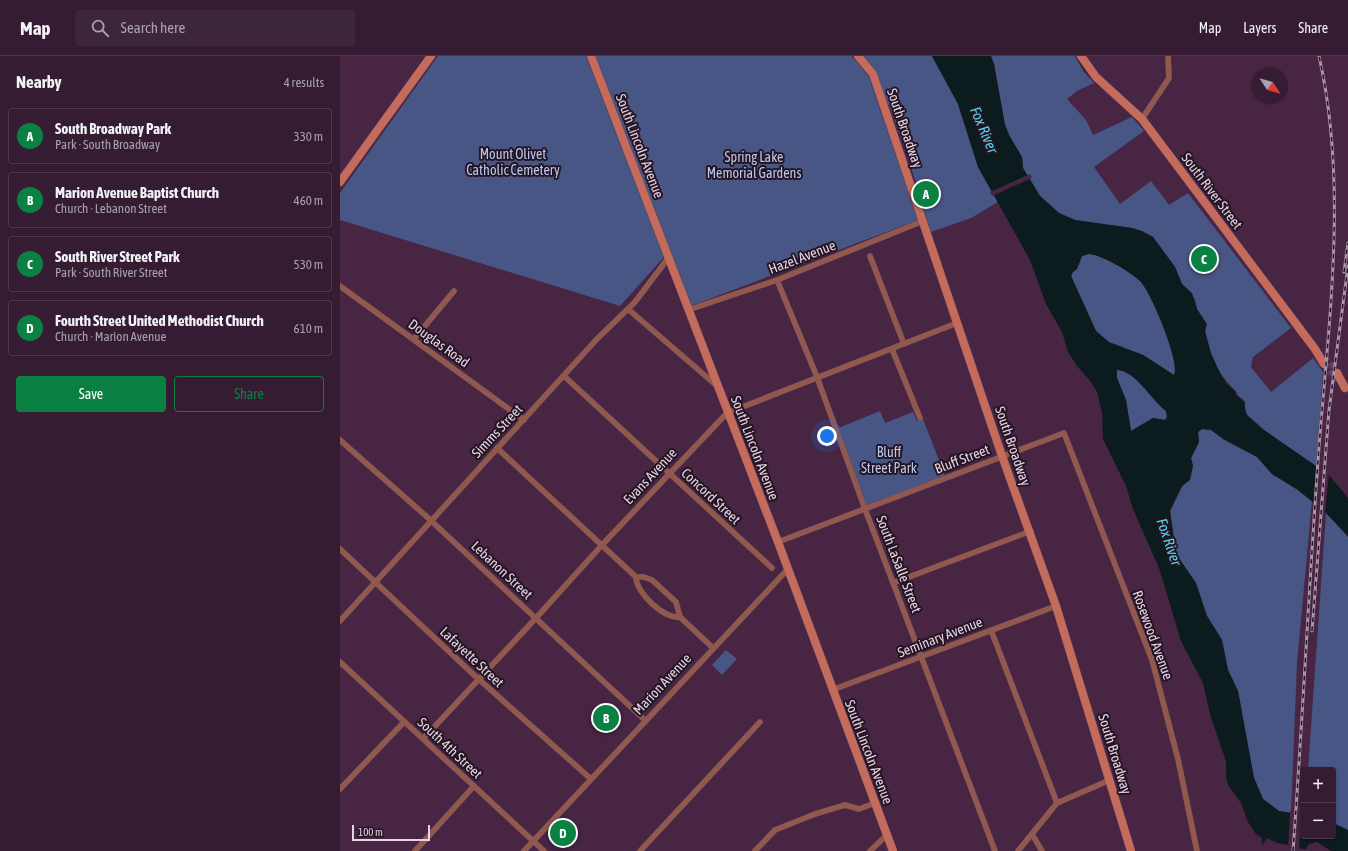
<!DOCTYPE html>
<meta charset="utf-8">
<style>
:root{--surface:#351c32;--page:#3d253a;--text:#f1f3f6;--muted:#aaa1ac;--line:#4f3a4d;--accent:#0b8043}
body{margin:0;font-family:"Asap Condensed",sans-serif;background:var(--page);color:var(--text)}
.controls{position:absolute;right:12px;bottom:12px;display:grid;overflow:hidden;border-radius:4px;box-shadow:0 1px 3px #0004}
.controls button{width:36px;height:36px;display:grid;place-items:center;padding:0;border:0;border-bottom:1px solid var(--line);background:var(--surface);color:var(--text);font:20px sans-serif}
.compass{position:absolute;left:912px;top:12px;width:36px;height:36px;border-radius:50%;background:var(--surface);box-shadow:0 1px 3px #0004;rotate:126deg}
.scale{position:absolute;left:12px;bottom:10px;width:78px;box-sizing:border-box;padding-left:4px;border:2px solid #e8d2e5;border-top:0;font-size:11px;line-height:14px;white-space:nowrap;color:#e8d2e5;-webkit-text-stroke:3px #241522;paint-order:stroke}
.you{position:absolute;left:487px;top:380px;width:14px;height:14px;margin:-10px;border:3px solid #fff;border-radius:50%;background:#1a73e8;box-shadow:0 0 0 6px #1a73e833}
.badge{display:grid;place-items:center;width:26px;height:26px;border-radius:50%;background:var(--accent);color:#fff;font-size:13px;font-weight:700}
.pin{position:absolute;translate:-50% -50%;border:2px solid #fff;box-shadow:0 1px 4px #0006}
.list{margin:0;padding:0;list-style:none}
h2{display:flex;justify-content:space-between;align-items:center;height:52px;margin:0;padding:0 16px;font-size:17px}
h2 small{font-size:13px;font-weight:400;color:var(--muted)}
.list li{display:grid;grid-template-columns:26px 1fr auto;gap:12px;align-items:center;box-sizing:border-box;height:56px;margin:0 8px 8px;padding:0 8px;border:1px solid var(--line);border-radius:4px}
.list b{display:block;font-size:15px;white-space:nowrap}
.list p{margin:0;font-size:13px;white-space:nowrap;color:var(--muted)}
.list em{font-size:13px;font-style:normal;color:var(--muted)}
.actions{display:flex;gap:8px;padding:12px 16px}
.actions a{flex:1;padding:9px 0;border:1px solid var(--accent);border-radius:4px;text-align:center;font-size:14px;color:var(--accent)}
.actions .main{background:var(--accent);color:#fff}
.icon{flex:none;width:22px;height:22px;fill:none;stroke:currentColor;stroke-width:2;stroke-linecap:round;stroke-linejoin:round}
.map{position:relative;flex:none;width:1008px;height:795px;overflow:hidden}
header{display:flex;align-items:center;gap:24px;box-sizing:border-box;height:56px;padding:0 20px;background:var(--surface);border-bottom:1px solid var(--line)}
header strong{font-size:19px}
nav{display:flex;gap:22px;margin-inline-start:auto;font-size:14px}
.search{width:280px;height:36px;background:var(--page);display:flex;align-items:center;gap:10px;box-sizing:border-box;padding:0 14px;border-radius:4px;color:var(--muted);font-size:15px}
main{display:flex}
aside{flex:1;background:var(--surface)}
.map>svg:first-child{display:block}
</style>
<header>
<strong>Map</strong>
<div class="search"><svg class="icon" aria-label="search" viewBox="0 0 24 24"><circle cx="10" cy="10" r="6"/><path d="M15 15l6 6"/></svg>Search here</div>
<nav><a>Map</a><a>Layers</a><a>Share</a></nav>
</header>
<main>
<aside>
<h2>Nearby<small>4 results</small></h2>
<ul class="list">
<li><span class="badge">A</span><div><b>South Broadway Park</b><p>Park · South Broadway</p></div><em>330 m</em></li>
<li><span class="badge">B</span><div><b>Marion Avenue Baptist Church</b><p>Church · Lebanon Street</p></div><em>460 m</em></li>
<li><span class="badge">C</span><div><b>South River Street Park</b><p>Park · South River Street</p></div><em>530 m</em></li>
<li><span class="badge">D</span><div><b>Fourth Street United Methodist Church</b><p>Church · Marion Avenue</p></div><em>610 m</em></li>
</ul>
<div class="actions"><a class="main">Save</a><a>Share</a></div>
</aside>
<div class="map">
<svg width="1008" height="795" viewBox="0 0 1008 795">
<rect width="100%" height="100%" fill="#472543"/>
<g fill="#485685">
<path d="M98,0h148l78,201 -44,49 -280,-86v-27z"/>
<path d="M254,0h258l17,21 49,143 -227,86z"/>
<path d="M523,0h69l26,48 20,63 20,35 -27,16 -40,14c-19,-60 -34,-123 -68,-176z"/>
<path d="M651,0h84l8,15 11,12 -17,8 -10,8 19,21 7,15 39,-18 12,14 -50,36 26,37 31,-23 18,24 19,-12 103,135 -38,29 -2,10 20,25 42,-34 10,14 -7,94 -52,-36 -17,-15 -4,-16c-7,-3 -5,-7 -10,-11 -15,-15 -31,-42 -27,-64l-9,-15 -2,-10 -13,-15 -7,-17 -22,-30 -21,-9 -57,-8 -16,-7 -19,-17 -17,-28 -1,-11 -13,-22 -4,-10 -11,-61z"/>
<path d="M749,198c13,1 42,18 51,27 11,11 41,82 34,94l-31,-20 -35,-13 -12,-11 -25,-55 2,-4 4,-3 5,-13z"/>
<path d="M777,314c21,1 34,30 49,41l1,6 -2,3 -12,-2 -22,13 -5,-31 -9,-22z"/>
<path d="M540,355l5,12 28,-11 4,9 6,-2 23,59 -81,31 -29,-80z"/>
<path d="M862,373l9,1 13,10 33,17 15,17 26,16 14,11 -15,162 -6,150 -12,-2 -16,-12 -9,-21 -16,-87 -10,-21 -6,-30 -15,-24 -11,-33 -20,-29 -6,-43 23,-45 -2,-8 8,-16 -1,-10z"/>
<path d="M986,457l22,24v293l-15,-7v-53h-25z"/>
<path d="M386,594l11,9 -15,16 -10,-10z"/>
</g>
<path fill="#0b1b1e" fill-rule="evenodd" d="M592,0h59l3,8 11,61 4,10 13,22 1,11 17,28 19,17 16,7 57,8 10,3 11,6 22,30 7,17 10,9 5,16 10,15 -2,7 6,22 9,20 7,11 8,7 1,4 9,7v8l2,5 17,15 65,45 15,18 4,5v38l-22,-23 -28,-23 -26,-16 -15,-17 -33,-18 -13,-9 -9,-1 -4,3 1,10 -8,16 2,8 -3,14 -9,7 -11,24 6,43 20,29 11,33 15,24 6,30 10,21 16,87 9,21 16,12 24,4v21h30v-13l15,7v21h-17l-14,-9 -8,2 -3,5 -18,-1v-3l-11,-2 -10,-5 -5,7v-7l-6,-4 -8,-12 -7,-19 -13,-18 -2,-8v-16l-15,-43 -8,-35 -22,-42 -22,-73 -26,-59 -7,-23 -23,-47 -1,-26 -5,-21 -6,-10 -14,-16 -9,-14 -6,-20 -16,-28 -16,-44 -52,-93 -20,-63zM749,198c13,1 42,18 51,27 11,11 41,82 34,94l-31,-20 -34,-13 -13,-11 -25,-55 2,-4 4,-3 5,-13zM777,314c19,1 34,30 49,41l1,6 -2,3 -12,-2 -22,13 -5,-31 -9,-22z"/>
<g fill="#472543">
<path d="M690,118l2,4 -40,18 -2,-4z"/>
<path d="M978,409l11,8 -4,41 -10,-8z"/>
<path d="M950,755l12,2 -3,37h-11z"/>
</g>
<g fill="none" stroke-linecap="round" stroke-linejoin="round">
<g stroke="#5f3f5b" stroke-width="5.5" stroke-dasharray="5.5 3" stroke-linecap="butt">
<path d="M985,300l12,17"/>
<path d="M984,308l13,17"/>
</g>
<g stroke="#61415d" stroke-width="6">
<g id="street">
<path d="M802,63l27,-41 -1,-22"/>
<path d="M530,200l34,88"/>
<path d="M437,224l40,97 48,132 130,342"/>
<path d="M0,230l184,134"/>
<path d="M288,253l88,76"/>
<path d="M348,254l89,-30 146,-59"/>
<path d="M74,283l40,-48"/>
<path d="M552,293l28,69"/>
<path d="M224,320l208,192"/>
<path d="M0,384l86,76 220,205"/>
<path d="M157,392l139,129h8l8,3 24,22 4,15 33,31"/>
<path d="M438,486l286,-109 88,227 26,99 19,92"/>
<path d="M0,493l134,126 117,104"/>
<path d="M296,521c0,16 28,42 44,40"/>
<path d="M553,527l138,-52"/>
<path d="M0,565l256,-281 39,-38 34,-45"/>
<path d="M651,574l66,173"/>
<path d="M0,606l204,189"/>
<path d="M492,634l224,-84"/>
<path d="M83,683l113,-121 66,-73 125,-132 230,-90"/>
<path d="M0,733l64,-67"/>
<path d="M692,778l10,17"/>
<path d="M75,795l59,-65"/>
<path d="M184,795l263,-281"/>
<path d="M300,795l120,-129"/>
<path d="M415,795l20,-21 40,-16 30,-9 14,4 16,-6"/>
<path d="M530,795l17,-16"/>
<path d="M678,795l39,-48 53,-23"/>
</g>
</g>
<g stroke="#61415d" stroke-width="9">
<g id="secondary">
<path d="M251,0l187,486 115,309"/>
<path d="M518,0l15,18 129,382 54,150 75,245"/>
<path d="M741,0l15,21 46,42 173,230 9,15"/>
<path d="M0,126l91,-126"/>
<path d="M997,317l8,15"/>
</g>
</g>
<use href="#street" stroke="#91584e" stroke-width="5.5"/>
<use href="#secondary" stroke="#c56b5c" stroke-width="8"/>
<g stroke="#ac91a8" stroke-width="3">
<g id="rail">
<path d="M1004,216l4,-29"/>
<path d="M972,575l17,-221 19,-144"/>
<path d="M953,795c10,-135 16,-269 26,-404 10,-129 29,-263 0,-391"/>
</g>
</g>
<use href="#rail" stroke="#241522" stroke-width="1.5" stroke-dasharray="4.5" stroke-linecap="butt"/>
</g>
<g text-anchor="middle" stroke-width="4" stroke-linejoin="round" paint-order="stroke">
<g font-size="14" fill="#e8d2e5" stroke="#241522">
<text transform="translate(565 72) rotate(71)" y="5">South Broadway</text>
<text transform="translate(300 90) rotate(69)" y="5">South Lincoln Avenue</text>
<text transform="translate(872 135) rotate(53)" y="5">South River Street</text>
<text transform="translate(462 201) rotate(-21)" y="5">Hazel Avenue</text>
<text transform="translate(99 287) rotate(36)" y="5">Douglas Road</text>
<text transform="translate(157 375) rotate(-47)" y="5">Simms Street</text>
<text transform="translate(673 390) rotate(71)" y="5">South Broadway</text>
<text transform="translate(415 392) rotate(69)" y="5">South Lincoln Avenue</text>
<text transform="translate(622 403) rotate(-21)" y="5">Bluff Street</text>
<text transform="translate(310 420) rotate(-47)" y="5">Evans Avenue</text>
<text transform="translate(371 440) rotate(43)" y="5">Concord Street</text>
<text transform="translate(559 508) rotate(69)" y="5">South LaSalle Street</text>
<text transform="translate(162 514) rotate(43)" y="5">Lebanon Street</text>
<text transform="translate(813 579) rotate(70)" y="5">Rosewood Avenue</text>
<text transform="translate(600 581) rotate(-21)" y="5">Seminary Avenue</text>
<text transform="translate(132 601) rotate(43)" y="5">Lafayette Street</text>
<text transform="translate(322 628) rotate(-47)" y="5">Marion Avenue</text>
<text transform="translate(110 692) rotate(43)" y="5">South 4th Street</text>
<text transform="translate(529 696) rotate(69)" y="5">South Lincoln Avenue</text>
<text transform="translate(775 698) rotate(73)" y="5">South Broadway</text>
</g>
<g font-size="14" fill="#bac7ef" stroke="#241522">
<text x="173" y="103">Mount Olivet<tspan x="173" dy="16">Catholic Cemetery</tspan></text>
<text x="414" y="106">Spring Lake<tspan x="414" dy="16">Memorial Gardens</tspan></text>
<text x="549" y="401">Bluff<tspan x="549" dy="16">Street Park</tspan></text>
</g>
<g font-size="15" font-style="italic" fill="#57d6eb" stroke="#241522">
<text transform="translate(644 74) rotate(67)" y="5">Fox River</text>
<text transform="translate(829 486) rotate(71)" y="5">Fox River</text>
</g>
</g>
</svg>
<div class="controls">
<button>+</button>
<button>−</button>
</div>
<svg class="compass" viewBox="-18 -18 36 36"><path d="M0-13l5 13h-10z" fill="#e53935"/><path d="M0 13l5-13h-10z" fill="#aaa1ac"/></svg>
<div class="scale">100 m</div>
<div class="you"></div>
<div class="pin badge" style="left:586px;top:138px">A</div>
<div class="pin badge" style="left:266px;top:662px">B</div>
<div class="pin badge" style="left:864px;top:203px">C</div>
<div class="pin badge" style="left:223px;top:777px">D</div>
</div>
</main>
